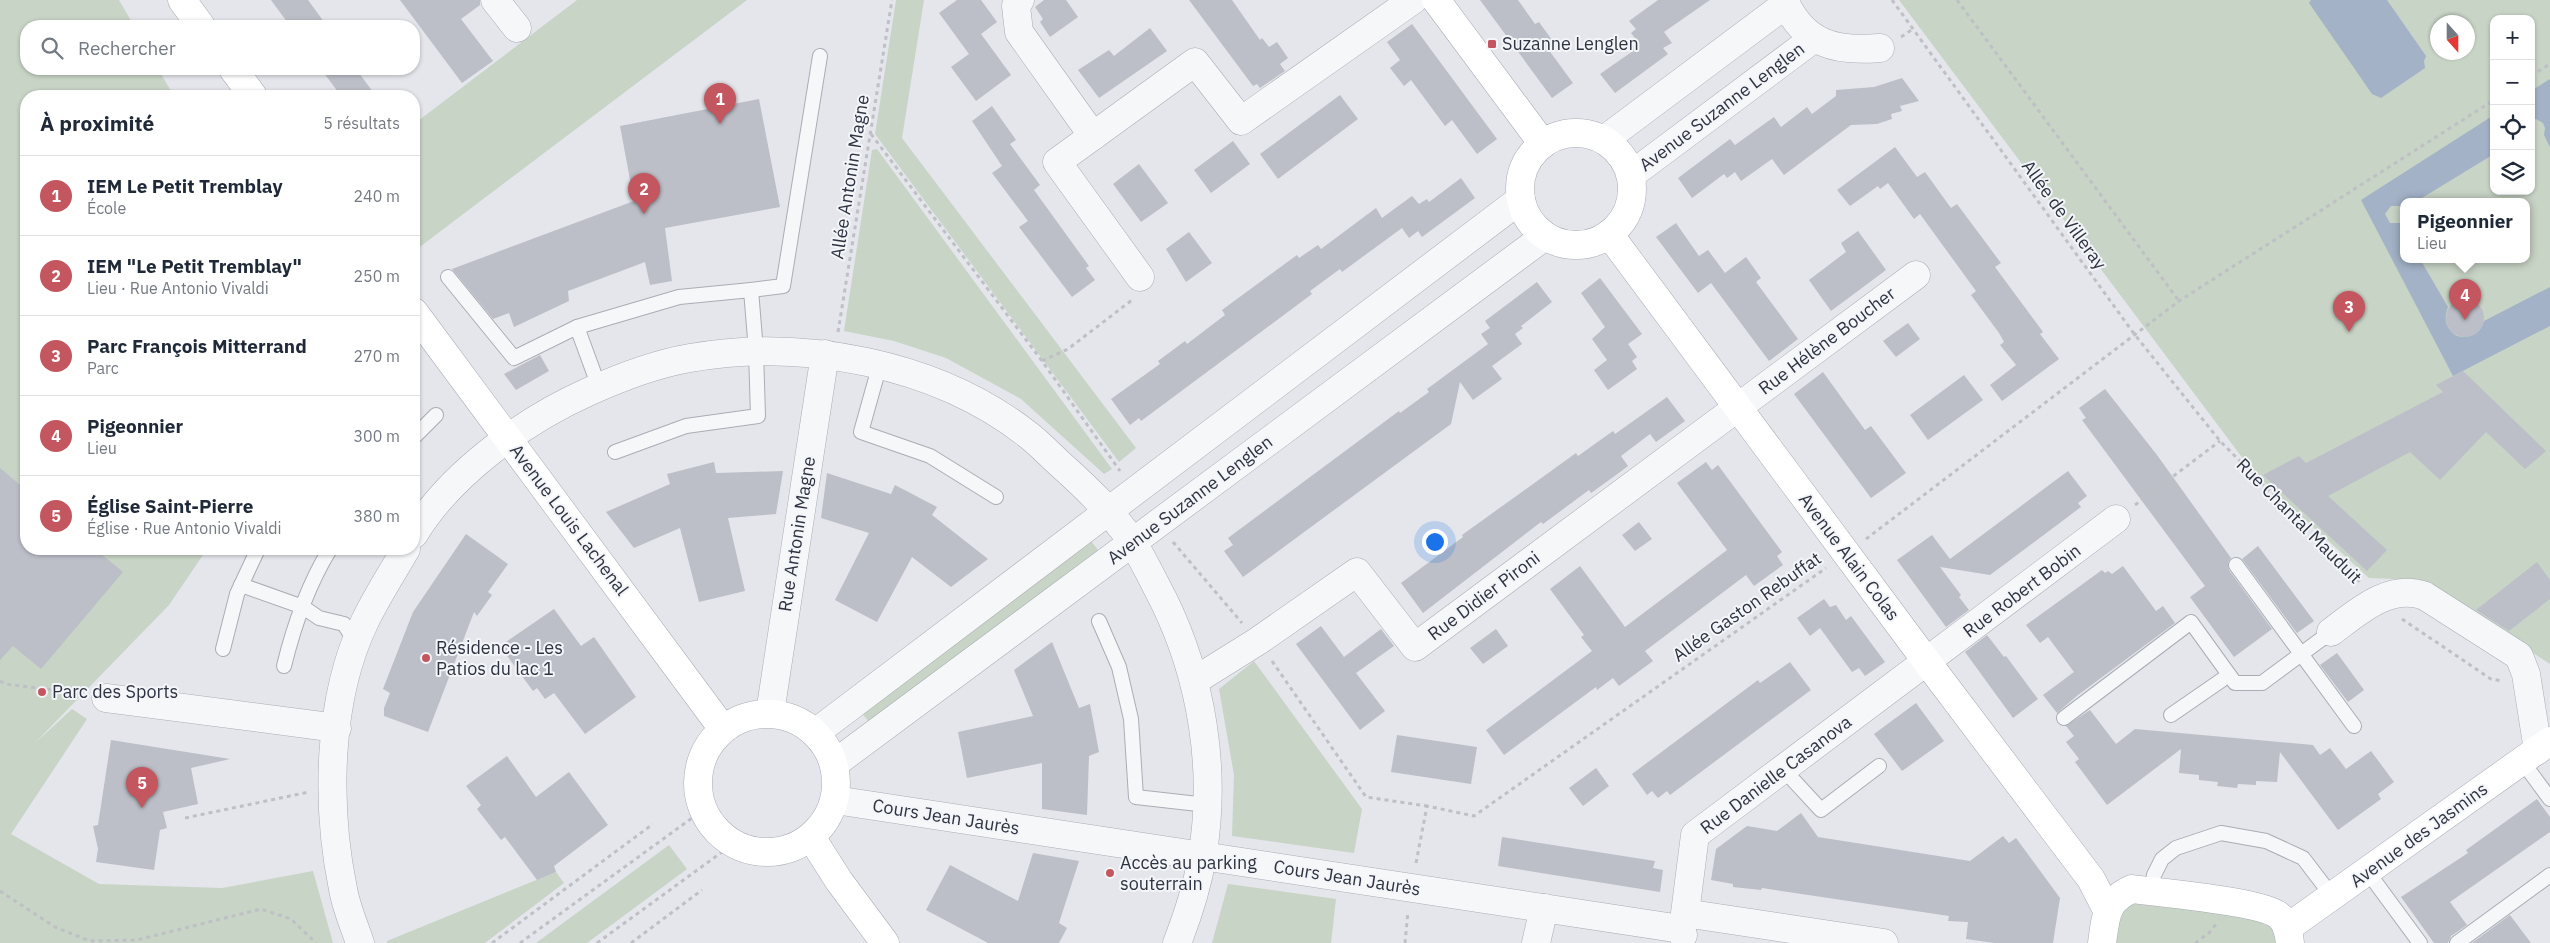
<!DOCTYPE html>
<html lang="fr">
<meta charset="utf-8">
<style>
:root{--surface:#fff;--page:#f2f2f3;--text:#1f2937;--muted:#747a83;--line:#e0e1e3;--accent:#c3565f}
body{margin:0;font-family:"IBM Plex Sans",sans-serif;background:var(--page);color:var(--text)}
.controls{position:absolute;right:15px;top:15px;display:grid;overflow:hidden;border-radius:10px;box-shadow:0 1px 4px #0004}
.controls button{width:45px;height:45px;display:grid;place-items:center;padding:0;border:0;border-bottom:1px solid var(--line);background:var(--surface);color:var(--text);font:25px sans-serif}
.compass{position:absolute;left:2430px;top:15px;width:45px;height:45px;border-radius:50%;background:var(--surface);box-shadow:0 1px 4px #0004;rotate:159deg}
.you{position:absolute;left:1434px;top:541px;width:18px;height:18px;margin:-12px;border:4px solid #fff;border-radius:50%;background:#1a73e8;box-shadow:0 0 0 8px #1a73e833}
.badge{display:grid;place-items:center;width:32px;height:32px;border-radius:50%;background:var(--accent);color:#fff;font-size:16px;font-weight:700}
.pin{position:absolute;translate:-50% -41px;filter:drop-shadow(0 1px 2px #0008)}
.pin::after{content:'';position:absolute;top:26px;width:18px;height:15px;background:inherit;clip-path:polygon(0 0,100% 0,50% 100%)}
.popup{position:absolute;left:2400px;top:198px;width:130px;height:65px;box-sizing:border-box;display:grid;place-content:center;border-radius:10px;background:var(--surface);filter:drop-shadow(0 1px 4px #0005);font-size:16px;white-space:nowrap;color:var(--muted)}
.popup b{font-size:19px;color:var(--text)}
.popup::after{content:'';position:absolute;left:50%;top:100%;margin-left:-10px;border:10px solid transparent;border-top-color:var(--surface)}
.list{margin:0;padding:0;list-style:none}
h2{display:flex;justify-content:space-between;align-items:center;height:65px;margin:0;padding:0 20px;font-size:21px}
h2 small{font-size:16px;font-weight:400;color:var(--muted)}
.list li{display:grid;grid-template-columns:32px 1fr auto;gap:15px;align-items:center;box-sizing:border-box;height:80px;padding:0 20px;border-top:1px solid var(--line)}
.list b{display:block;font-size:19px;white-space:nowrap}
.list p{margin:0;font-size:16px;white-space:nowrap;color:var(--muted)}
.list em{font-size:16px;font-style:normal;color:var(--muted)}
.icon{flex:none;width:28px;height:28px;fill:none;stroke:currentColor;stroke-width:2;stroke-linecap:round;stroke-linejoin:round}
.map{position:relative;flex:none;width:2550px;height:943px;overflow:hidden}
.search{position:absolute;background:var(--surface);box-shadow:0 1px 4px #0004;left:20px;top:20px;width:400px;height:55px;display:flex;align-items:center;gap:12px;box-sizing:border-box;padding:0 18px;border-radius:20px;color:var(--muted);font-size:19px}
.panel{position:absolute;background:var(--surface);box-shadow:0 1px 4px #0004;left:20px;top:90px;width:400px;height:465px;border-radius:20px}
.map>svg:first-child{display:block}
</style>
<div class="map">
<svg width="2550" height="943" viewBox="0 0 2550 943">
<rect width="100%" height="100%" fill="#e4e6eb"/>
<g fill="#c8d4c6" fill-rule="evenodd">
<path d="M0,0h119l15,26h-108v43h132l16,27h-148v453h181l-38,56 -135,139 38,-35 15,10 -76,115 88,50 123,4 91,-17 20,72h-333z"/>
<path d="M577,0h170l-330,249 -3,-4v-121z"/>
<path d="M896,0h28l-22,138 234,310 -17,14 -244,-328z"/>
<path d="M1899,0h651v664l-131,-84 -50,-2 -116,-106zM2494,19h37v172h-37zM2438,22h30v30h-30zM2404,201h122v58h-122z"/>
<path d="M877,149l235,320 -8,5 -83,-75 -75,-41 -52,-17 -50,-10 28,-181z"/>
<path d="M1086,534l17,23 -231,169 -16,-21z"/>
<path d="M1254,661l108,148 -8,44 -122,-17 2,-61 -15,-86z"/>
<path d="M669,845l18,24 -100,74h-51z"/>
<path d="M556,872l8,11 -79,60h-98v-2z"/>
<path d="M1228,884l108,15 -5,44h-119z"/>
<path d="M2134,902l123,16 16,8 7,17h-169l8,-32z"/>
</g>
<g fill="#a3b2c7">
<path d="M2311,0h76l39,56 -2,5 1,7 -44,30 -9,-4 -63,-91z"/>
<path d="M2550,79v68l-6,-12 1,-7 -2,-5 -7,-4 -5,2v-30z"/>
<path d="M2494,115v39l-77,47h-13l-1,9 -4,-4h-8l-6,8 5,9h10l4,6v30h16l28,48c-5,12 -2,22 9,29 13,3 23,-2 27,-15l66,-34v39l-97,50 -92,-176z"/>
</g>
<g fill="#bcbfc7">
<path d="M271,0h37l19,26h-37z"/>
<path d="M400,0h80v5l-19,14 32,42 -31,22z"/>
<path d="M957,0h24l16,22 -16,12 30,41 -35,26 -25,-34 18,-13 -30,-41z"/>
<path d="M1044,0h22l12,17 -28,20 -10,-15 3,-3 -8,-12z"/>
<path d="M1189,0h43l28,40 2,-2 7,9 8,-5 11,16 -8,6 5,7 -25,17 -3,-4 -4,2z"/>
<path d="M1480,0h38l17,24 4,-2 16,22 -7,5 25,34 -21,15z"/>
<path d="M1658,0h52l-46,32 8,11 -9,5 5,6 -53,39 -15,-19 33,-23 -2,-3 7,-6 -7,-9 5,-4 -7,-8z"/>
<path d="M1412,24l85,115 -20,15 -25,-34 -7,6 -34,-46 -7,6 -14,-18 10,-8 -13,-18z"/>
<path d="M1150,28l17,23 -68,47 -21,-28 31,-20 5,6z"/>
<path d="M321,69h35l20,27h-35z"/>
<path d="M1902,78l17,23 -19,5 2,5 -11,3 1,5 -15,5 -26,1 -67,50 -12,-16 -31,22 -6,-9 -8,6 -3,-4 -32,24 -14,-20 52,-39 5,6 39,-28 7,10 26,-20 5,7 24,-18v-6l38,-3z"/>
<path d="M1340,95l18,24 -80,60 -18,-25z"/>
<path d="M759,99l21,108 -115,21 7,53 -22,4 -5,-23 -77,29 1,10 -55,26 -5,-14 -16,6 -41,-50 182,-68 -14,-75z"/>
<path d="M992,106l24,34 -6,4 30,41 -6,5 55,76 -3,2 9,12 -23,17 -53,-70 9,-6 -36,-48 10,-7 -30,-45z"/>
<path d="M1233,141l17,23 -39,29 -17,-23z"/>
<path d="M1895,147l22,30 8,-5 26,36 6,-4 44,59 -6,4 48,65 -3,2 19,25 -57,42 -12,-16 26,-20 -16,-20 4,-3 -5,-9 -28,-38 5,-4 -56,-77 -6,5 -26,-36 -8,6 -2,-3 -28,20 -13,-16z"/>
<path d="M1139,164l29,39 -27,19 -28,-38z"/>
<path d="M1461,178l14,20 -53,39 -4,-6 -9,7 -7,-10 -60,44 -2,-3 -30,22 2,3 -171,127 -2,-3 -9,7 -19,-26 49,-35 -2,-3 27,-20 2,3 38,-29 -3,-5 75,-55 2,3 19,-13 3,4 55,-41 6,10 30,-22 7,8 8,-5 2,3z"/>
<path d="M1676,223l23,33 9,-6 17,23 21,-16 15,21 -5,4 42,57 -29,22 -58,-78 -13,10 -42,-56z"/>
<path d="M1858,231l28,39 -55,41 -22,-31 37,-28 -5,-9z"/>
<path d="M1189,232l23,31 -26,19 -20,-33z"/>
<path d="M1600,278l42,56 -14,10 9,13 -5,4 5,8 -29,21 -14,-20 13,-10 -15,-21 13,-12 -24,-34z"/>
<path d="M1537,282l15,20 -31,24 2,2 -8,6 7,10 -30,22 10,13 -29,21 -13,-18 -9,42 -208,153 -19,-26 9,-6 -5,-7 171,-127 1,2 29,-21 -2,-3 61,-45 -7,-10 9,-6 -5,-7z"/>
<circle cx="2465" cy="318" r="19"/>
<path d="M1908,323l12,16 -24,18 -13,-16z"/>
<path d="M540,355l9,16 -33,19 -12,-16z"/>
<path d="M2463,371l83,80 -21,18 -39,-37 -46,48 -30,-28 -82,44 59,54 -20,21 -104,-96 36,-19 7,7 137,-71 -7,-7z"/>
<path d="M1823,372l42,58 6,-4 35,47 -35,25 -77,-104z"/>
<path d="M1964,375l19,25 -55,40 -18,-25z"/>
<path d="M2105,389l52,66 74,103 -3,4 1,8 43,59 -38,28 -44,-60 15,-11 -123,-166 4,-2 -7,-10z"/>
<path d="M1667,397l18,24 -29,21 -6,-8 -29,22 7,10 -12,9 -25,18 -2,-3 -46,34 -2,-2 -118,91 -22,-30 62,-46 -1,-2 114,-82 2,3 35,-25 2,3z"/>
<path d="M714,462l2,11 67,-2 -7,43 -48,4 17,73 -46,11 -19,-74 -46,20 -28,-36 64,-28 -3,-10z"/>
<path d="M1706,462l6,8 6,-5 64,87 -5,4 6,9 -29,21 -8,-11 -101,76 8,10 -34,25 -6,-8 -16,12 -1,-3 -92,68 -18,-25 106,-79 -11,-14 3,-2 -34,-46 30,-23 45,61 102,-77 -50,-67z"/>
<path d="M0,468l26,22v59h69l28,23 -82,97 -28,-23 -13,14z"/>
<path d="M2068,471l19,25 -9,7 3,4 -24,18 -67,50 -50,-8 21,28 -2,2 10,13 -23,17 -49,-67 35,-25 18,24z"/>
<path d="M827,473l64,21 4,-9 42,22 -5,8 56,44 -37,28 -39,-30 -35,65 -42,-22 34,-67 -48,-15z"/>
<path d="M1639,522l13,17 -17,12 -13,-16z"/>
<path d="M466,534l42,30 -20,28 4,3 -15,21 -3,-4 -46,120 -44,-16v-8l6,-15 -7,-4 30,-77z"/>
<path d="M2258,546l56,75 -17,12 -55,-74z"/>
<path d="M2537,562l13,18v19l-41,32 -33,-21z"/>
<path d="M2123,566l33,45 7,-5 12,17 -97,72 -21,18 -14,-18 31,-23 -26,-35 -8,6 -14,-18 76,-55 3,3 3,-2 4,3z"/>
<path d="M1824,599l6,8 6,-2 10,15 5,-4 34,46 -20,14 -6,-8 -7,4 -32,-44 -10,8 -13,-18z"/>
<path d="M554,609l27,37 13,-9 42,60 -51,37 -31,-41 -9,6 -8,-11 -4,3 -33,-45z"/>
<path d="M1321,626l23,31 37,-28 13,17 -38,27 29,38 -25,19 -64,-86z"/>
<path d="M1496,629l12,17 -25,18 -13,-16z"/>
<path d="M1987,635l17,22 2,-1 32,43 -25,19 -48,-66z"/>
<path d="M1052,642l27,66 11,-4 9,48 -10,4 -2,59 -45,-6v-46l-75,15 -9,-46 75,-16 -19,-46z"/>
<path d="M2337,653l27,37 -16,12 -28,-37z"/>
<path d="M1790,662l21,28 -141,105 -3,-4 -9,7 -6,-7 -5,4 -15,-21 126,-94 2,3z"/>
<path d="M1916,703l28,38 -42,30 -28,-37z"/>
<path d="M2090,710l26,34 19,-15 178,16 7,10 10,-7 16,21 25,-18 23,31 -16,12 3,5 -43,31 -58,-78 -3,30 -21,-1v4l-18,-1 -1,4 -20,-2 1,-4 -19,-2v-5l-20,-2 2,-24 -74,56 -32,-43 4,-3 -13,-17 8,-6 -8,-10z"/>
<path d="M1397,735l80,12 -6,37 -80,-12z"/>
<path d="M111,740l119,19 -39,9 7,36 -35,8 4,16 -7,2 -6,40 -58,-8 2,-13 -5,-23 5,-1z"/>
<path d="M507,756l29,41 33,-25 39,53 -54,41 2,6 -19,8 -32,-43 -4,3 -24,-31 4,-4 -15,-19z"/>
<path d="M1596,768l13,18 -26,20 -14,-18z"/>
<path d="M2537,799l13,18v15l-100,70 17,23 -16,11 -3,7h-14l-33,-46 67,-44 -2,-3z"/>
<path d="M1801,813l17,24 152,24 33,-25 6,7 7,-5 44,60 -7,45h-59l-28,-4 2,-17 -20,-1 1,-5 -187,-28 -1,2 -28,-3v-3l-22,-4 5,-31 31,-23 30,5z"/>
<path d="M1502,837l153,24 -2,7 10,2 -3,22 -162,-26z"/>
<path d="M1033,853l46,8 -20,62 8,5 -8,15h-71l-62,-33 24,-45 68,36z"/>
<path d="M2510,915l21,28h-59z"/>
</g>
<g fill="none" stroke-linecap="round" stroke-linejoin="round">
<g stroke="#a9adb5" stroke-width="16">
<g id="lane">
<path d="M448,277l66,81 63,-31"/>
<path d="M751,290l32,-4 37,-230"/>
<path d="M880,364l-19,68 69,24 66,41"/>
<path d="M599,387l-22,-60 102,-30 72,-7 5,61 2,65 -72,10 -71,26"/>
<path d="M414,437l22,-22"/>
<path d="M2236,565l118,161"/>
<path d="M241,585l62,22 16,11 25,6 12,19"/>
<path d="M1099,621l20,46 12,52 5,78 71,8"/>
<path d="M223,649l14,-55 21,-45"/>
<path d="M284,666c10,-41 24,-81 46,-117"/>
<path d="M2171,715l58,-40"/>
<path d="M2064,718l127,-96 44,61h27l69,-51"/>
<path d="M2522,761l28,38"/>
<path d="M1783,769l38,41 58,-44"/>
<path d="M2367,871l53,72"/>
<path d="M2151,891l3,-16 8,-16 14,-11 45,-15 45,8 37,17 29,38"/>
<path d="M2457,943l93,-68"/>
</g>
</g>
<g stroke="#a9adb5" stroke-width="29">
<g id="street">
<path d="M495,0l22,28"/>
<path d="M1020,0l-4,6 3,26 74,104"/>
<path d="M1784,0c20,44 51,52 96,48"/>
<path d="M1604,140l182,-136"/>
<path d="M1631,175l182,-136"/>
<path d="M1140,277l-83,-115 138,-100 46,59 172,-121"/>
<path d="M414,534c36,-60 111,-114 174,-142 33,-15 67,-28 102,-34 112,-20 246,5 337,76 12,9 22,20 33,30 27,24 53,49 73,79 11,18 20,37 30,56 39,79 54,171 39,259 -5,29 -14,57 -25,85"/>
<path d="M2331,632c27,-20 58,-49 94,-36l94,60 7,18 12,76"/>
<path d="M1194,681l64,-40 99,-69 58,75 501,-372"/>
<path d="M106,698l231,30"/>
<path d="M770,713l55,-359"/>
<path d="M815,733l706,-534"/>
<path d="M834,764l711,-528"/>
<path d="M835,800l846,129"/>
<path d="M1684,921l11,-86 421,-316"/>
<path d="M1683,935c-4,-10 1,-14 8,-21l193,29"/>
<path d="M360,943c-6,-18 -14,-36 -17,-54 -17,-83 -16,-190 22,-268 12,-25 27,-48 41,-72"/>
<path d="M1536,943l8,-35"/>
</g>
</g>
<g stroke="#a9adb5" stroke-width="29">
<g id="secondary">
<path d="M182,0l19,26"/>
<path d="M1436,0l107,144"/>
<path d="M233,69l20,27"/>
<circle cx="1576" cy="189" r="56"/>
<path d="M1609,234l318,428 164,217 16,31"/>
<path d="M414,312l309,417"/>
<circle cx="767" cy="783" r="69"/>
<path d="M811,837l28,44 46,62"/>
<path d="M2287,928l263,-187"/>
<path d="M2102,943c4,-27 3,-42 30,-54 29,4 127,12 146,26 8,6 11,19 12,28"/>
</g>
</g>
<g stroke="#bec0c5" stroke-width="3" stroke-dasharray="4 4" stroke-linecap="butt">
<path d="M1892,0l243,335 85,106 140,141"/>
<path d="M1957,0l222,301"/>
<path d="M1901,37l12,-8"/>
<path d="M2531,76l19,-12"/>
<path d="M871,134l171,227 78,110"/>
<path d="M838,332l54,-332"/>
<path d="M1042,361l26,-12 64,-49"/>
<path d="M2135,505l85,-64"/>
<path d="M1866,539l313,-238 315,-201"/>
<path d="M1173,542l69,81"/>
<path d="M2402,619l89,60 11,2"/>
<path d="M1272,661l94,136 61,9"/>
<path d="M0,681l6,3 77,10"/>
<path d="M185,818l124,-26"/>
<path d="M1416,863l11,-57 47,10 352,-248"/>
<path d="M0,891l55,36 35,14 47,-1 124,-31 30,10 25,24"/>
<path d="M492,943l161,-119"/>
<path d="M520,943l183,-133"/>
<path d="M597,943l136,-99"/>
<path d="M631,943l71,-53"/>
<path d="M1405,943l3,-32"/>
<path d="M2195,943l14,-10 7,-9"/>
</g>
<use href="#lane" stroke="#f6f7f9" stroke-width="14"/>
<use href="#street" stroke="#f6f7f9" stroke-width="28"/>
<use href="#secondary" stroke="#fff" stroke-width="28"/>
</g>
<g fill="#c3565f" stroke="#f4f5f8" stroke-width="2">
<rect x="1487" y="39" width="10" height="10" rx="2.5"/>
<circle cx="426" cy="658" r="5"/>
<circle cx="42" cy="692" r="5"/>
<circle cx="1110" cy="873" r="5"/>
</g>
<g text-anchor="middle" stroke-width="4" stroke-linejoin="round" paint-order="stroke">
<g font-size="18" fill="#2d3341" stroke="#f4f5f8" text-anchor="start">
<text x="1502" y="50">Suzanne Lenglen</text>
<text x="436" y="654">Résidence - Les<tspan x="436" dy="21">Patios du lac 1</tspan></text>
<text x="52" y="698">Parc des Sports</text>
<text x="1120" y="869">Accès au parking<tspan x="1120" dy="21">souterrain</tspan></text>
</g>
<g font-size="18" fill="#2d3341" stroke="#f4f5f8">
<text transform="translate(1722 107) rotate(-37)" y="6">Avenue Suzanne Lenglen</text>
<text transform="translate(850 177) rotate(-81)" y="6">Allée Antonin Magne</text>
<text transform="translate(2064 215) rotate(54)" y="6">Allée de Villeray</text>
<text transform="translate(1827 341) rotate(-37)" y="6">Rue Hélène Boucher</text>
<text transform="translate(1190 500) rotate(-37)" y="6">Avenue Suzanne Lenglen</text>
<text transform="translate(569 520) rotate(53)" y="6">Avenue Louis Lachenal</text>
<text transform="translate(2299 521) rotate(45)" y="6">Rue Chantal Mauduit</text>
<text transform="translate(797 534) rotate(-81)" y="6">Rue Antonin Magne</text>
<text transform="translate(1849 557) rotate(53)" y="6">Avenue Alain Colas</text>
<text transform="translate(2022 591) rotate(-37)" y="6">Rue Robert Bobin</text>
<text transform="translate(1484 596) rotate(-37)" y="6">Rue Didier Pironi</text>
<text transform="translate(1747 607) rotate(-35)" y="6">Allée Gaston Rebuffat</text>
<text transform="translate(1776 775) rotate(-37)" y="6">Rue Danielle Casanova</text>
<text transform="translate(946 817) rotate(9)" y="6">Cours Jean Jaurès</text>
<text transform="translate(2419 835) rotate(-36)" y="6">Avenue des Jasmins</text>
<text transform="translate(1347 878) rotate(9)" y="6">Cours Jean Jaurès</text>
</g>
</g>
</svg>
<div class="controls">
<button>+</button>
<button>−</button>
<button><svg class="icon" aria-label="locate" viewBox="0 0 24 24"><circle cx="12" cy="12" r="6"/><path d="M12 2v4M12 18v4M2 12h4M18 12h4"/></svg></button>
<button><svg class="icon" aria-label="layers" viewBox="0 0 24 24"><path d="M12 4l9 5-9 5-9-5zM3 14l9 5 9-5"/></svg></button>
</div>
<svg class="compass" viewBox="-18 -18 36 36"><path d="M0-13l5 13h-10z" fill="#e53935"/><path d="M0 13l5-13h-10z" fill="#747a83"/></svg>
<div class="you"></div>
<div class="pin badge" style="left:720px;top:124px">1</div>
<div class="pin badge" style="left:644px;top:214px">2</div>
<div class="pin badge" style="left:2349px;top:332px">3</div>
<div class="pin badge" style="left:2465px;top:320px">4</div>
<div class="popup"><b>Pigeonnier</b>Lieu</div>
<div class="pin badge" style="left:142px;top:808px">5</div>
<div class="search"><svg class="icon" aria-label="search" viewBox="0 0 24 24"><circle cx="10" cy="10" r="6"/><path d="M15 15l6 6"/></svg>Rechercher</div>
<section class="panel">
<h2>À proximité<small>5 résultats</small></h2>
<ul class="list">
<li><span class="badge">1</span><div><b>IEM Le Petit Tremblay</b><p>École</p></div><em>240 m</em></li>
<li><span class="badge">2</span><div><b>IEM &quot;Le Petit Tremblay&quot;</b><p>Lieu · Rue Antonio Vivaldi</p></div><em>250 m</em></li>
<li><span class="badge">3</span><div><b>Parc François Mitterrand</b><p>Parc</p></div><em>270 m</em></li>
<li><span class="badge">4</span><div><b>Pigeonnier</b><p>Lieu</p></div><em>300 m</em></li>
<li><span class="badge">5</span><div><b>Église Saint-Pierre</b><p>Église · Rue Antonio Vivaldi</p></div><em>380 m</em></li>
</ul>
</section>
</div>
